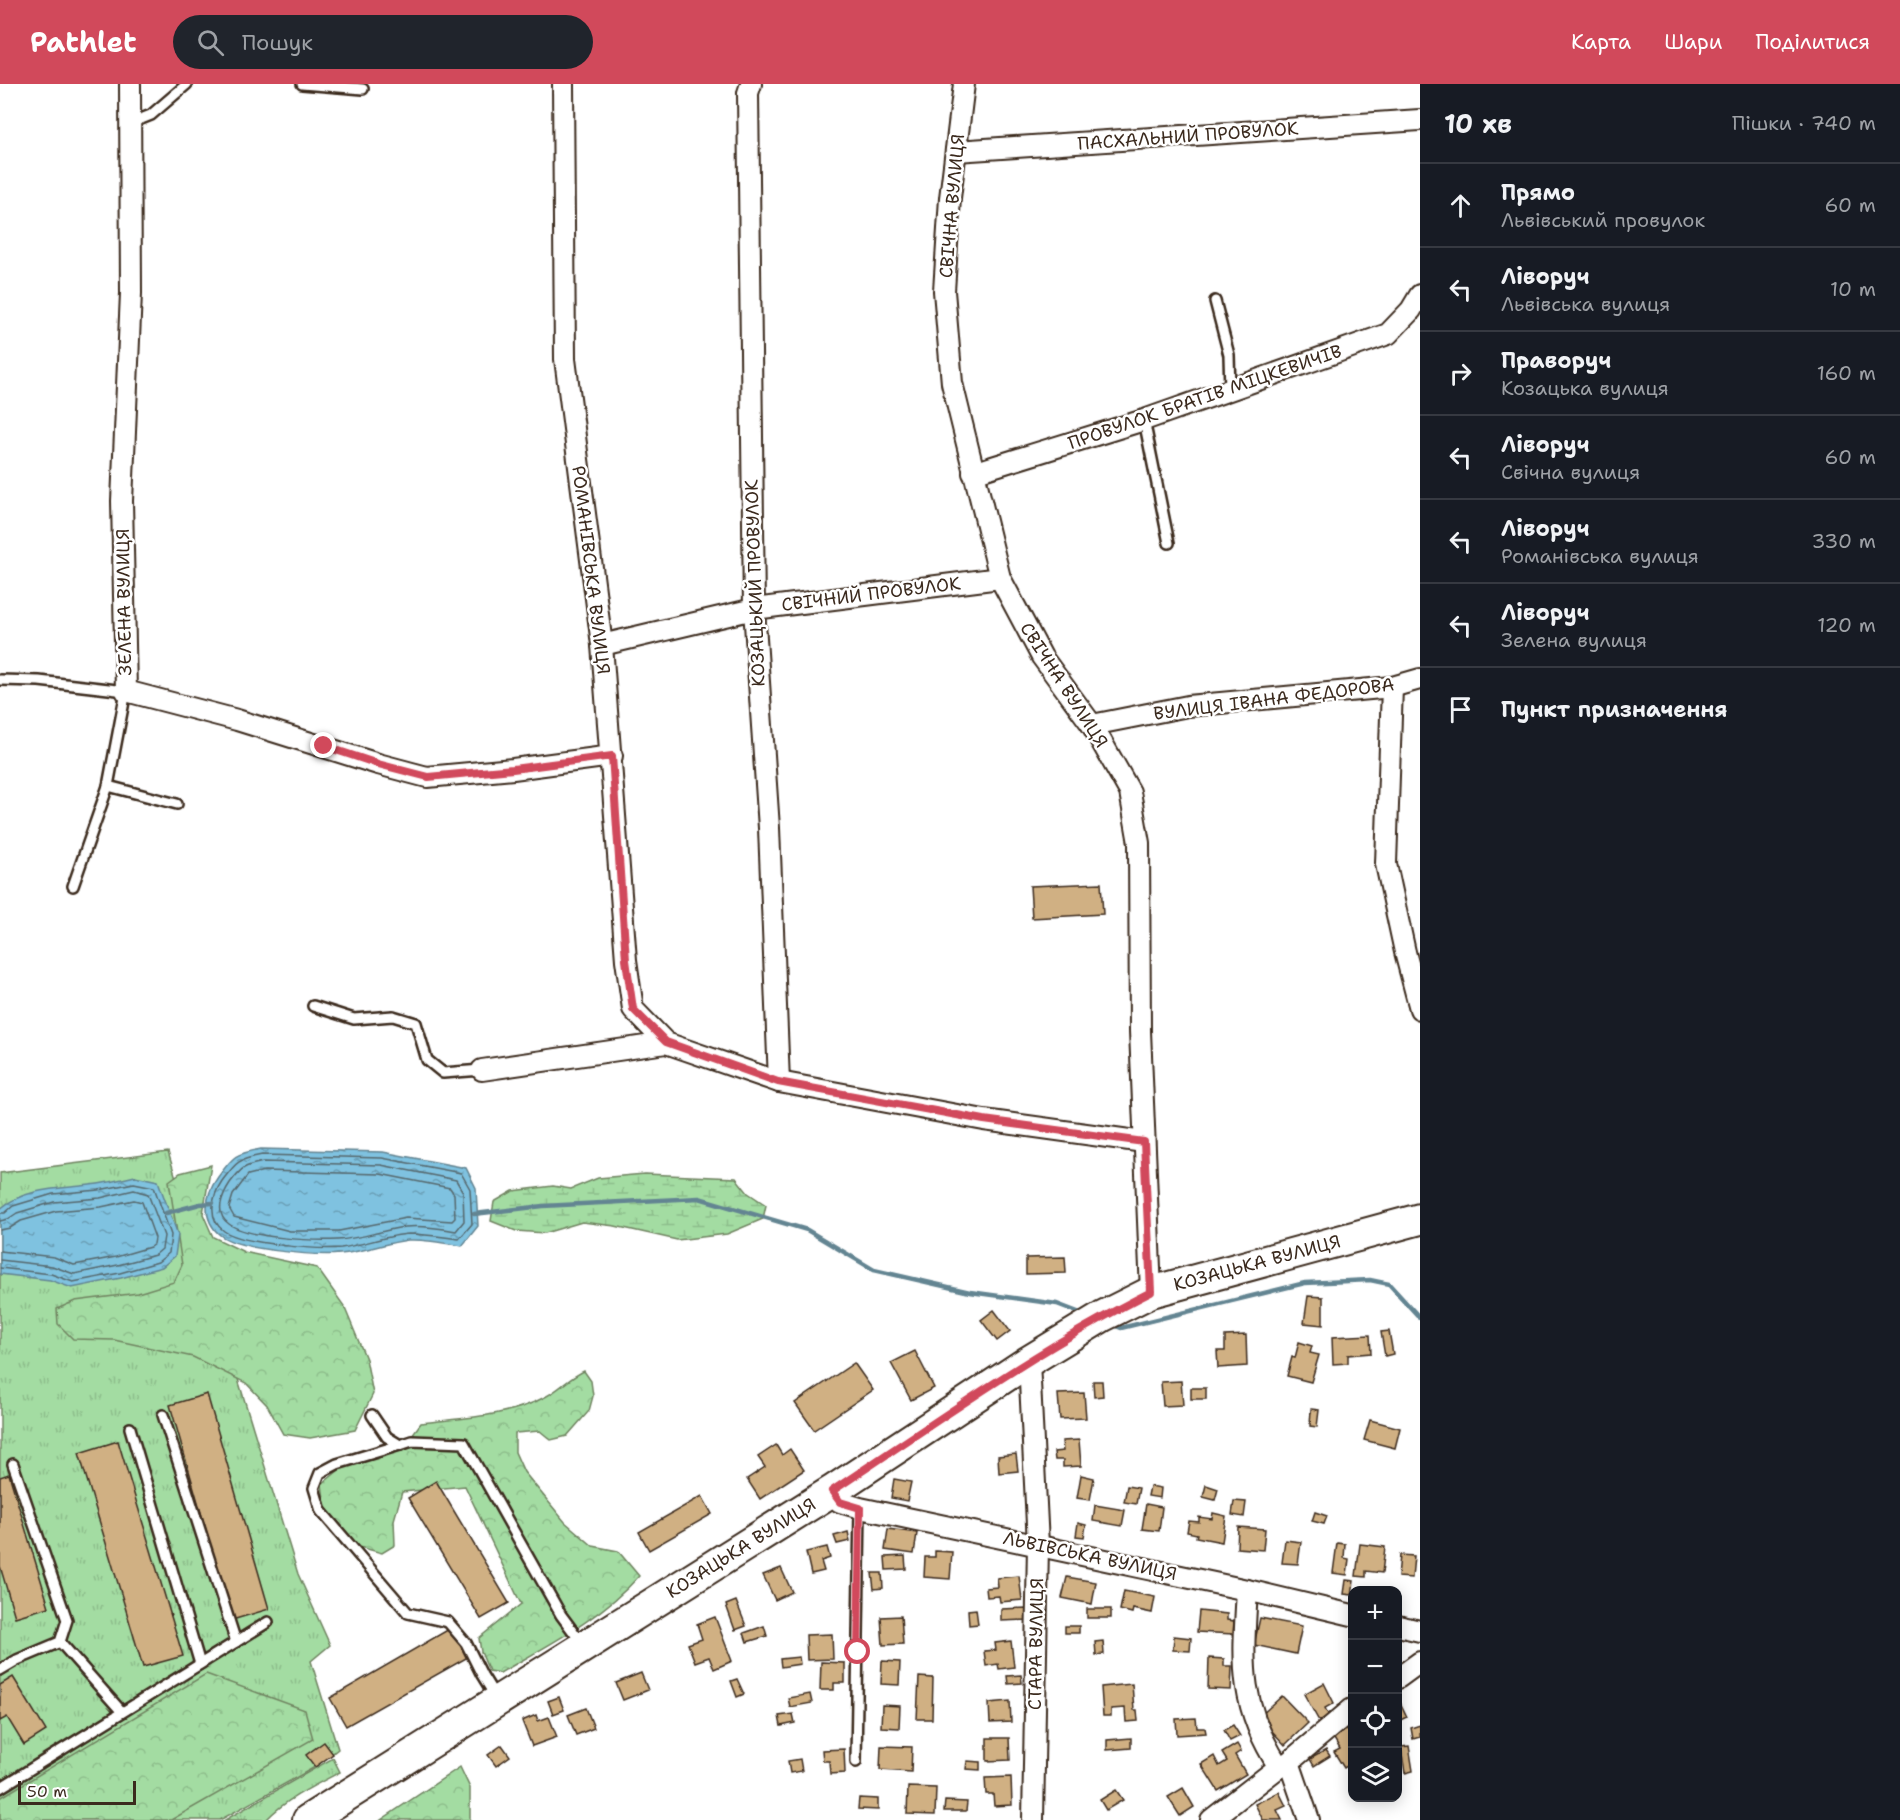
<!DOCTYPE html>
<html lang="uk">
<meta charset="utf-8">
<style>
:root{--surface:#171b24;--page:#20242c;--text:#f1f3f6;--muted:#9ea1a6;--line:#363941;--accent:#d1495b}
body{margin:0;font-family:"Shantell Sans",sans-serif;background:var(--page);color:var(--text)}
.controls{position:absolute;right:18px;bottom:18px;display:grid;overflow:hidden;border-radius:12px;box-shadow:0 3px 15px #0003}
.controls button{width:54px;height:54px;display:grid;place-items:center;padding:0;border:0;border-bottom:2px solid var(--line);background:var(--surface);color:var(--text);font:30px sans-serif}
.scale{position:absolute;left:18px;bottom:15px;width:118px;box-sizing:border-box;padding-left:6px;border:3px solid #3b2a1e;border-top:0;font-size:16px;line-height:21px;white-space:nowrap;color:#3b2a1e;-webkit-text-stroke:4px #fff;paint-order:stroke}
.stop{position:absolute;width:18px;height:18px;margin:-14px;border:4px solid #d1495b;border-radius:50%;background:#fff}
.stop.end{background:#d1495b;border-color:#fff;box-shadow:0 2px 6px #0008}
.list{margin:0;padding:0;list-style:none}
h2{display:flex;justify-content:space-between;align-items:center;height:78px;margin:0;padding:0 24px;font-size:26px}
h2 small{font-size:20px;font-weight:400;color:var(--muted)}
.list li{display:grid;grid-template-columns:39px 1fr auto;gap:18px;align-items:center;box-sizing:border-box;height:84px;padding:0 24px;border-top:2px solid var(--line)}
.list b{display:block;font-size:22px;white-space:nowrap}
.list p{margin:0;font-size:20px;white-space:nowrap;color:var(--muted)}
.list em{font-size:20px;font-style:normal;color:var(--muted)}
.icon{flex:none;width:33px;height:33px;fill:none;stroke:currentColor;stroke-width:2;stroke-linecap:round;stroke-linejoin:round}
.map{position:relative;flex:none;width:1420px;height:1736px;overflow:hidden}
header{display:flex;align-items:center;gap:36px;box-sizing:border-box;height:84px;padding:0 30px;background:var(--accent);color:#fff}
header strong{font-size:28px}
nav{display:flex;gap:33px;margin-inline-start:auto;font-size:21px}
.search{width:420px;height:54px;background:var(--page);display:flex;align-items:center;gap:15px;box-sizing:border-box;padding:0 21px;border-radius:33px;color:var(--muted);font-size:22px}
main{display:flex}
aside{flex:1;background:var(--surface)}
.map>svg:first-child{display:block}
</style>
<header>
<strong>Pathlet</strong>
<div class="search"><svg class="icon" aria-label="search" viewBox="0 0 24 24"><circle cx="10" cy="10" r="6"/><path d="M15 15l6 6"/></svg>Пошук</div>
<nav><a>Карта</a><a>Шари</a><a>Поділитися</a></nav>
</header>
<main>
<div class="map">
<svg width="1420" height="1736" viewBox="0 0 1420 1736">
<defs>
<pattern id="grass-tufts" width="24" height="20" patternUnits="userSpaceOnUse" patternTransform="scale(1.5)"><rect width="24" height="20" fill="#a3dca2"/><path d="M3 7l-1-3M5 7V3M7 7l1-3M15 17l-1-3M17 17v-4M19 17l1-3" fill="none" stroke="#8dbd8b"/></pattern>
<pattern id="forest-crowns" width="20" height="18" patternUnits="userSpaceOnUse" patternTransform="scale(1.5)"><rect width="20" height="18" fill="#a3dca2"/><path d="M2 6a3 3 0 1 1 6 0M12 15a3 3 0 1 1 6 0" fill="none" stroke="#8dbd8b"/></pattern>
<pattern id="wetland-marsh" width="20" height="14" patternUnits="userSpaceOnUse" patternTransform="scale(1.5)"><rect width="20" height="14" fill="#a3dca2"/><path d="M1 5h8M5 5V1M11 12h8M15 12V8" fill="none" stroke="#8dbd8b"/></pattern>
<pattern id="water-ripples" width="26" height="14" patternUnits="userSpaceOnUse" patternTransform="scale(1.5)"><rect width="26" height="14" fill="#7fc2e0"/><path d="M2 4q2-2 4 0t4 0M15 11q2-2 4 0t4 0" fill="none" stroke="#699eb5"/></pattern>
</defs>
<rect width="100%" height="100%" fill="#fff"/>
<filter id="ink" filterUnits="userSpaceOnUse"><feTurbulence type="fractalNoise" baseFrequency=".0167" numOctaves="2"/><feDisplacementMap in="SourceGraphic" scale="12" xChannelSelector="R" yChannelSelector="G"/><feConvolveMatrix kernelMatrix="1 2 1 2 8 2 1 2 1" color-interpolation-filters="sRGB"/></filter>
<g filter="url(#ink)">
<g fill="url(#grass-tufts)" stroke="#6f8360" stroke-width="1.5">
<path d="M168,1068l130,422 32,71 -19,16 27,88 -23,18 -95,53h-220v-647z"/>
<path d="M333,1674l7,14c-25,13 -54,27 -74,48h-41z"/>
</g>
<g fill="url(#forest-crowns)" stroke="#6f8360" stroke-width="1.5">
<path d="M211,1081l-8,49 10,23 31,15 73,16 27,38 22,53 7,35 -18,36 -45,8 -27,-4 -16,-29 -21,-22 -53,-26 -79,-17 -41,-1 -15,-15 -1,-15 18,-8 63,-8 36,-11 8,-17 -13,-84 11,-8z"/>
<path d="M584,1287l7,10 2,15 -4,15 -22,25 -16,4 -11,-9 -25,2v19l9,20 41,50 28,24 25,5 21,25c-37,42 -91,69 -139,97l-11,-2 -8,-19 -2,-14 42,-34 -56,-118 -63,6 -8,28 1,25 -13,8 -30,-8 -13,-15 -14,-24 -3,-22 22,-18 68,-31 9,-12c41,-5 87,-6 124,-26 14,-7 24,-19 39,-26z"/>
<path d="M206,1590l99,36 8,29 -142,81h-171v-22z"/>
<path d="M460,1683l10,21v32h-89z"/>
</g>
<path fill="url(#wetland-marsh)" stroke="#6f8360" stroke-width="1.5" d="M645,1090l91,4 12,15 18,12 -3,14 -36,15 -50,6 -62,-14 -33,-4 -37,11 -29,-2 -25,-10 3,-19 19,-11 40,-5 18,3 27,-11z"/>
<g fill="url(#water-ripples)" stroke="#648592" stroke-width="1.5">
<path d="M261,1065l122,3 83,16 10,20 2,38 -16,20c-17,-3 -37,-7 -54,-6 -23,3 -45,12 -68,14 -24,2 -102,-4 -120,-19 -19,-16 -15,-40 -2,-58 16,-22 17,-23 43,-28z"/>
<path d="M135,1092l23,5 20,54 -3,21 -13,11 -41,11 -49,10 -22,-8 -50,-6v-65c26,-23 65,-20 98,-25 12,-2 24,-5 37,-8z"/>
</g>
<g fill="none" stroke-linecap="round" stroke-linejoin="round">
<g stroke="#56676c" stroke-width="1.5">
<path d="M262,1071l120,3 79,15 9,16 2,35 -13,15c-16,-2 -33,-5 -50,-5 -21,1 -46,11 -68,14 -24,2 -98,-4 -117,-17 -17,-12 -12,-35 -2,-50 15,-20 15,-21 40,-26z"/>
<path d="M263,1078l118,3 75,15 7,12 1,29 -8,10c-16,-3 -35,-6 -51,-4 -22,3 -45,12 -68,13 -24,1 -89,-2 -108,-16 -15,-10 -7,-29 1,-41 12,-16 14,-17 33,-21z"/>
<path d="M264,1087l116,3 70,14 4,6 1,24 -3,3 -46,-3 -67,13h-49l-56,-14 -5,-9 4,-13 15,-20z"/>
<path d="M0,1129h5l8,-7 40,-12 46,-4 35,-7 20,4 17,48 -2,18 -11,9 -38,11 -47,9 -22,-8 -51,-6"/>
<path d="M0,1137l8,-2 9,-6 37,-11 46,-4 34,-8 14,4 16,42 -2,13 -7,6 -37,10 -44,9 -22,-8 -52,-6"/>
<path d="M0,1146l10,-2 11,-7 35,-10 45,-4 33,-7 8,2 13,36 -1,6 -4,3 -34,10 -42,8 -20,-8 -54,-6"/>
</g>
<g stroke="#648592" stroke-width="4.5">
<path d="M166,1129l34,-9 13,-1"/>
<path d="M474,1130l69,-8 156,-8 108,32 67,40 96,22 87,12 26,10"/>
<path d="M1111,1240l10,4 184,-45 65,-3 19,4 31,34"/>
</g>
</g>
<g fill="#d0b083" stroke="#3b2a1e" stroke-width="1.5">
<path d="M1101,799l2,31 -71,4 -2,-32z"/>
<path d="M1065,1173l1,16 -40,1v-16z"/>
<path d="M1308,1212l15,1v28l-19,-2z"/>
<path d="M994,1226l16,21 -13,10 -16,-21z"/>
<path d="M1389,1247l4,23 -8,2 -4,-24z"/>
<path d="M1246,1251l1,31 -29,2 -1,-17h8v-15z"/>
<path d="M1370,1251l1,18 -23,2v8l-15,1 -1,-27z"/>
<path d="M1299,1258l13,4 -2,7 9,2 -8,27 -24,-6 5,-19 3,1z"/>
<path d="M915,1267l19,37 -23,12 -20,-37z"/>
<path d="M854,1279l19,27 -59,40 -19,-27z"/>
<path d="M1093,1297h9l1,15 -9,1z"/>
<path d="M1181,1297l2,24 -20,1 -2,-24z"/>
<rect x="1191" y="1304" width="15" height="11"/>
<path d="M1084,1309l2,25 -26,1 -2,-25z"/>
<path d="M207,1310l62,215 -37,11 -62,-215z"/>
<path d="M1311,1325l8,1 -2,17 -7,-1z"/>
<path d="M1370,1336l30,8 -5,20 -31,-8z"/>
<path d="M1079,1356l2,26 -18,1v-7h-8l-1,-8 9,-1 -1,-10z"/>
<path d="M118,1357l65,215 -40,11 -64,-214z"/>
<path d="M776,1361l6,10 8,-6 14,21 -44,29 -13,-20 18,-12 -7,-10z"/>
<path d="M1016,1370l2,17 -19,2 -1,-17z"/>
<path d="M9,1390l40,133 -34,10 -15,-51v-89z"/>
<path d="M1081,1391l13,3 -4,22 -13,-2z"/>
<path d="M894,1395l17,3 -4,19 -16,-3z"/>
<path d="M436,1397l73,122 -28,16 -73,-121z"/>
<path d="M1206,1401l12,4 -3,11 -12,-3z"/>
<path d="M1127,1402l12,2 -3,16 -12,-2z"/>
<path d="M1150,1402l11,2 -1,10 -12,-2z"/>
<path d="M702,1412l10,18 -63,36 -10,-18z"/>
<path d="M1234,1417l12,1 -2,15 -12,-2z"/>
<path d="M1146,1420l16,3 -3,24 -17,-2z"/>
<path d="M1095,1421l30,5 -3,16 -29,-5z"/>
<path d="M1315,1428l12,4 -3,8 -12,-3z"/>
<path d="M1213,1429l13,3 -4,26 -26,-5 1,-3 -10,-2 2,-11 10,1v-5l13,2z"/>
<path d="M1078,1439l8,2 -2,12 -8,-1z"/>
<path d="M1238,1443l27,2 -2,21 -26,-2z"/>
<path d="M888,1445l29,4 -3,21 -29,-4z"/>
<path d="M848,1448l2,9 -13,3 -3,-8z"/>
<path d="M1285,1456l16,2 -3,22 -16,-1z"/>
<path d="M1337,1459l8,1 -1,14 5,1 -2,16 -14,-2z"/>
<path d="M1360,1460l25,3 -3,26 -16,-2v6l-10,-1z"/>
<path d="M827,1463l3,11 -9,3 3,10 -13,3 -5,-22z"/>
<path d="M935,1467l17,1 -2,27 -26,-2 1,-20h10z"/>
<path d="M1400,1471l14,1 -2,22 -14,-1z"/>
<path d="M905,1472l1,13 -20,1 -1,-13z"/>
<path d="M781,1484l11,24 -17,8 -12,-25z"/>
<path d="M872,1489h10l1,15 -9,1z"/>
<path d="M1019,1492l3,24 -22,2 -1,-6 -12,1 -1,-9 12,-1 -1,-9z"/>
<path d="M1067,1493l29,5 -4,22 -30,-6z"/>
<path d="M1346,1496l8,1 -2,14 -8,-1z"/>
<path d="M1124,1507l31,6 -3,16 -19,-4 -1,4 -12,-3z"/>
<path d="M736,1517l10,25 -11,4 -9,-25z"/>
<path d="M1027,1524l1,12 -27,1v-12z"/>
<path d="M976,1525l2,15 -9,1 -1,-15z"/>
<rect x="1087" y="1525" width="24" height="9"/>
<path d="M1199,1527l28,3v6l7,1 -1,13 -36,-2z"/>
<path d="M901,1532l2,28 -20,1 -2,-28z"/>
<path d="M715,1533l17,44 -18,8 -5,-12 -14,5 -7,-18 14,-5 -5,-15z"/>
<path d="M1260,1534l42,8 -6,28 -42,-9z"/>
<path d="M764,1542l3,10 -20,6 -3,-9z"/>
<rect x="1065" y="1542" width="14" height="7"/>
<path d="M451,1544l17,29 -122,69 -16,-28z"/>
<path d="M832,1550l1,25 -26,1 -1,-25z"/>
<path d="M1174,1552l17,2 -1,13 -17,-1z"/>
<path d="M1011,1557l3,26 -15,2 -1,-5 -12,2 -2,-15 12,-1 -1,-7z"/>
<path d="M1103,1557l1,13 -8,1 -1,-13z"/>
<path d="M799,1573l1,7 -19,3 -1,-8z"/>
<path d="M1209,1574l15,1v7h8l-1,24 -23,-1z"/>
<path d="M882,1577l18,1 -1,23 -18,-1z"/>
<path d="M821,1578l24,1v20h-11v7h-14z"/>
<path d="M641,1589l7,17 -25,10 -7,-17z"/>
<path d="M1021,1591l1,8 -14,1 -1,-8z"/>
<path d="M13,1593l33,54 -22,14 -17,-28 -7,4v-36z"/>
<path d="M919,1593l14,1 -1,41h-15z"/>
<path d="M737,1595l7,15 -7,3 -6,-16z"/>
<path d="M1324,1599l10,20 -9,5 4,8 -10,5 -15,-27z"/>
<path d="M1132,1600l2,26h3l1,11 -12,1 -1,-14 -14,1v7h-8l-2,-29z"/>
<path d="M810,1610l2,9 -22,4 -2,-9z"/>
<path d="M1282,1612l26,27 -23,22 -26,-28z"/>
<path d="M559,1613l5,13 -11,4 -5,-13z"/>
<path d="M1398,1614l9,19 -9,4z"/>
<path d="M1010,1617l1,21 -21,1 -1,-20z"/>
<path d="M882,1621l18,1 -1,22 -18,-1z"/>
<path d="M586,1624l8,20 -18,7 -8,-20z"/>
<path d="M793,1630l2,9 -14,3 -2,-10z"/>
<path d="M536,1631l2,6 11,-4 8,20 -25,9 -10,-25z"/>
<path d="M1196,1634l1,10h8l1,5 -29,2 -1,-16z"/>
<path d="M1233,1641l7,11 -10,5 -6,-11z"/>
<path d="M1352,1641v17l-2,1 2,4v16l-8,5 -10,-16 6,-3 -7,-12z"/>
<path d="M1420,1641v12l-7,2 -2,-11z"/>
<path d="M987,1654h22l1,22 -23,1z"/>
<path d="M1131,1654v10l-24,2v-10z"/>
<path d="M324,1658l9,12 -18,13 -9,-12z"/>
<path d="M1237,1660l4,7 -6,4 11,19 -28,17 -17,-27 13,-8 5,10 8,-5 -5,-8z"/>
<path d="M502,1661l8,11 -14,10 -8,-11z"/>
<path d="M881,1662l31,1 -1,25 -31,-2z"/>
<path d="M1409,1662l4,25 -8,2 -4,-26z"/>
<path d="M844,1665l1,24 -15,1 -1,-13h-6l-1,-11z"/>
<path d="M1326,1666l4,6 -16,10 -4,-7z"/>
<path d="M800,1675l2,12 -12,2 -2,-12z"/>
<path d="M967,1677l13,1v8l-14,-1z"/>
<path d="M1011,1693l1,28 -18,1 -1,-12h-7l-1,-16z"/>
<path d="M908,1703l28,1 -1,27 -28,-1z"/>
<path d="M1183,1704l11,19 -14,9 -12,-19z"/>
<path d="M1116,1706l7,10 -17,10 -6,-10z"/>
<path d="M1279,1708l7,14 -9,4 5,10h-19l-8,-16z"/>
<path d="M859,1714l19,1v11l-20,-1z"/>
<path d="M945,1717l22,1 -1,9h-22z"/>
</g>
<g fill="none" stroke-linecap="round" stroke-linejoin="round">
<g stroke="#3b2a1e" stroke-width="14">
<g id="service">
<path d="M302,0l61,5"/>
<path d="M131,39l20,-8 36,-31"/>
<path d="M1215,217l14,54 1,35"/>
<path d="M1144,336l25,123"/>
<path d="M0,596l39,1 87,10 -18,95 -35,100"/>
<path d="M108,702l69,18"/>
<path d="M313,922l41,13 39,-3 23,7 11,37 16,13 39,-3"/>
<path d="M163,1331l73,227"/>
<path d="M372,1331l15,22 13,8 12,-4 52,2 97,172 20,27"/>
<path d="M130,1344l70,236"/>
<path d="M400,1361l-63,19 -17,9 -6,15 7,23 87,102 40,9 18,21 16,32 13,21"/>
<path d="M60,1558l62,70"/>
<path d="M0,1586l17,-10 43,-18 7,-22 -54,-156"/>
<path d="M856,1678l4,-254"/>
<path d="M0,1704l268,-166"/>
</g>
</g>
<g stroke="#3b2a1e" stroke-width="24">
<g id="minor">
<path d="M130,0l1,209 -9,208 4,190 111,29 141,44 49,13 86,-8 99,-13"/>
<path d="M563,0l2,275 37,286 24,315 7,49 33,34 113,39 205,38 160,22"/>
<path d="M751,0l-3,9 6,516 15,219 10,254"/>
<path d="M964,0l-14,114 -6,93 8,92 48,195 42,79 50,68 38,67 9,51 1,188 11,261"/>
<path d="M956,67l464,-31"/>
<path d="M973,389l171,-53 244,-86 23,-24 9,-15"/>
<path d="M602,561l152,-36 246,-31"/>
<path d="M1392,603l-6,177 19,88 15,57"/>
<path d="M1092,641l96,-19 204,-19 28,-8"/>
<path d="M482,986l184,-27"/>
<path d="M1029,1277l9,184 -5,275"/>
<path d="M832,1407l8,11 20,6 387,82 105,25"/>
<path d="M1247,1506c-4,71 -9,114 32,177"/>
<path d="M1398,1542l22,5"/>
<path d="M1398,1594l22,-16"/>
<path d="M1289,1678l20,58"/>
<path d="M1211,1736l68,-53 10,-5 63,-53"/>
</g>
</g>
<g stroke="#3b2a1e" stroke-width="34">
<path id="primary" d="M308,1736l524,-329 197,-130 74,-45 48,-24 269,-73"/>
</g>
<use href="#service" stroke="#fff" stroke-width="9"/>
<use href="#minor" stroke="#fff" stroke-width="20"/>
<use href="#primary" stroke="#fff" stroke-width="30"/>
</g>
</g>
<g fill="none" stroke-linecap="round" stroke-linejoin="round" filter="url(#ink)">
<path stroke="#d1495b" stroke-width="8" d="M324,662l54,18 50,13 85,-8 99,-13 14,204 7,49 33,33 112,40 206,38 160,22 7,150c-112,56 -215,130 -319,199l8,11 20,6 -2,144"/>
</g>
<g text-anchor="middle" stroke-width="5" stroke-linejoin="round" paint-order="stroke">
<g font-size="18" fill="#3b2a1e" stroke="#fff">
<text transform="translate(1188 52) rotate(-4)" y="6">ПАСХАЛЬНИЙ ПРОВУЛОК</text>
<text transform="translate(952 122) rotate(-85)" y="6">СВІЧНА ВУЛИЦЯ</text>
<text transform="translate(1205 313) rotate(-19)" y="6">ПРОВУЛОК БРАТІВ МІЦКЕВИЧІВ</text>
<text transform="translate(591 486) rotate(83)" y="6">РОМАНІВСЬКА ВУЛИЦЯ</text>
<text transform="translate(755 499) rotate(-92)" y="6">КОЗАЦЬКИЙ ПРОВУЛОК</text>
<text transform="translate(871 510) rotate(-7)" y="6">СВІЧНИЙ ПРОВУЛОК</text>
<text transform="translate(124 518) rotate(-91)" y="6">ЗЕЛЕНА ВУЛИЦЯ</text>
<text transform="translate(1064 601) rotate(57)" y="6">СВІЧНА ВУЛИЦЯ</text>
<text transform="translate(1274 615) rotate(-7)" y="6">ВУЛИЦЯ ІВАНА ФЕДОРОВА</text>
<text transform="translate(1257 1179) rotate(-15)" y="6">КОЗАЦЬКА ВУЛИЦЯ</text>
<text transform="translate(741 1464) rotate(-32)" y="6">КОЗАЦЬКА ВУЛИЦЯ</text>
<text transform="translate(1090 1472) rotate(12)" y="6">ЛЬВІВСЬКА ВУЛИЦЯ</text>
<text transform="translate(1036 1560) rotate(-89)" y="6">СТАРА ВУЛИЦЯ</text>
</g>
</g>
</svg>
<div class="controls">
<button>+</button>
<button>−</button>
<button><svg class="icon" aria-label="locate" viewBox="0 0 24 24"><circle cx="12" cy="12" r="6"/><path d="M12 2v4M12 18v4M2 12h4M18 12h4"/></svg></button>
<button><svg class="icon" aria-label="layers" viewBox="0 0 24 24"><path d="M12 4l9 5-9 5-9-5zM3 14l9 5 9-5"/></svg></button>
</div>
<div class="scale">50 m</div>
<div class="stop" style="left:858px;top:1568px"></div>
<div class="stop end" style="left:324px;top:662px"></div>
</div>
<aside>
<h2>10 хв<small>Пішки · 740 m</small></h2>
<ul class="list">
<li><svg class="icon" aria-label="ahead" viewBox="0 0 24 24"><path d="M12 20V5M6 11l6-6 6 6"/></svg><div><b>Прямо</b><p>Львівський провулок</p></div><em>60 m</em></li>
<li><svg class="icon" aria-label="left" viewBox="0 0 24 24"><path d="M17 20v-9H6M10 6l-5 5 5 5"/></svg><div><b>Ліворуч</b><p>Львівська вулиця</p></div><em>10 m</em></li>
<li><svg class="icon" aria-label="right" viewBox="0 0 24 24"><path d="M7 20v-9h11M14 6l5 5-5 5"/></svg><div><b>Праворуч</b><p>Козацька вулиця</p></div><em>160 m</em></li>
<li><svg class="icon" aria-label="left" viewBox="0 0 24 24"><path d="M17 20v-9H6M10 6l-5 5 5 5"/></svg><div><b>Ліворуч</b><p>Свічна вулиця</p></div><em>60 m</em></li>
<li><svg class="icon" aria-label="left" viewBox="0 0 24 24"><path d="M17 20v-9H6M10 6l-5 5 5 5"/></svg><div><b>Ліворуч</b><p>Романівська вулиця</p></div><em>330 m</em></li>
<li><svg class="icon" aria-label="left" viewBox="0 0 24 24"><path d="M17 20v-9H6M10 6l-5 5 5 5"/></svg><div><b>Ліворуч</b><p>Зелена вулиця</p></div><em>120 m</em></li>
<li><svg class="icon" aria-label="arrive" viewBox="0 0 24 24"><path d="M6 21V4h12l-3 4 3 4H6"/></svg><div><b>Пункт призначення</b></div></li>
</ul>
</aside>
</main>
